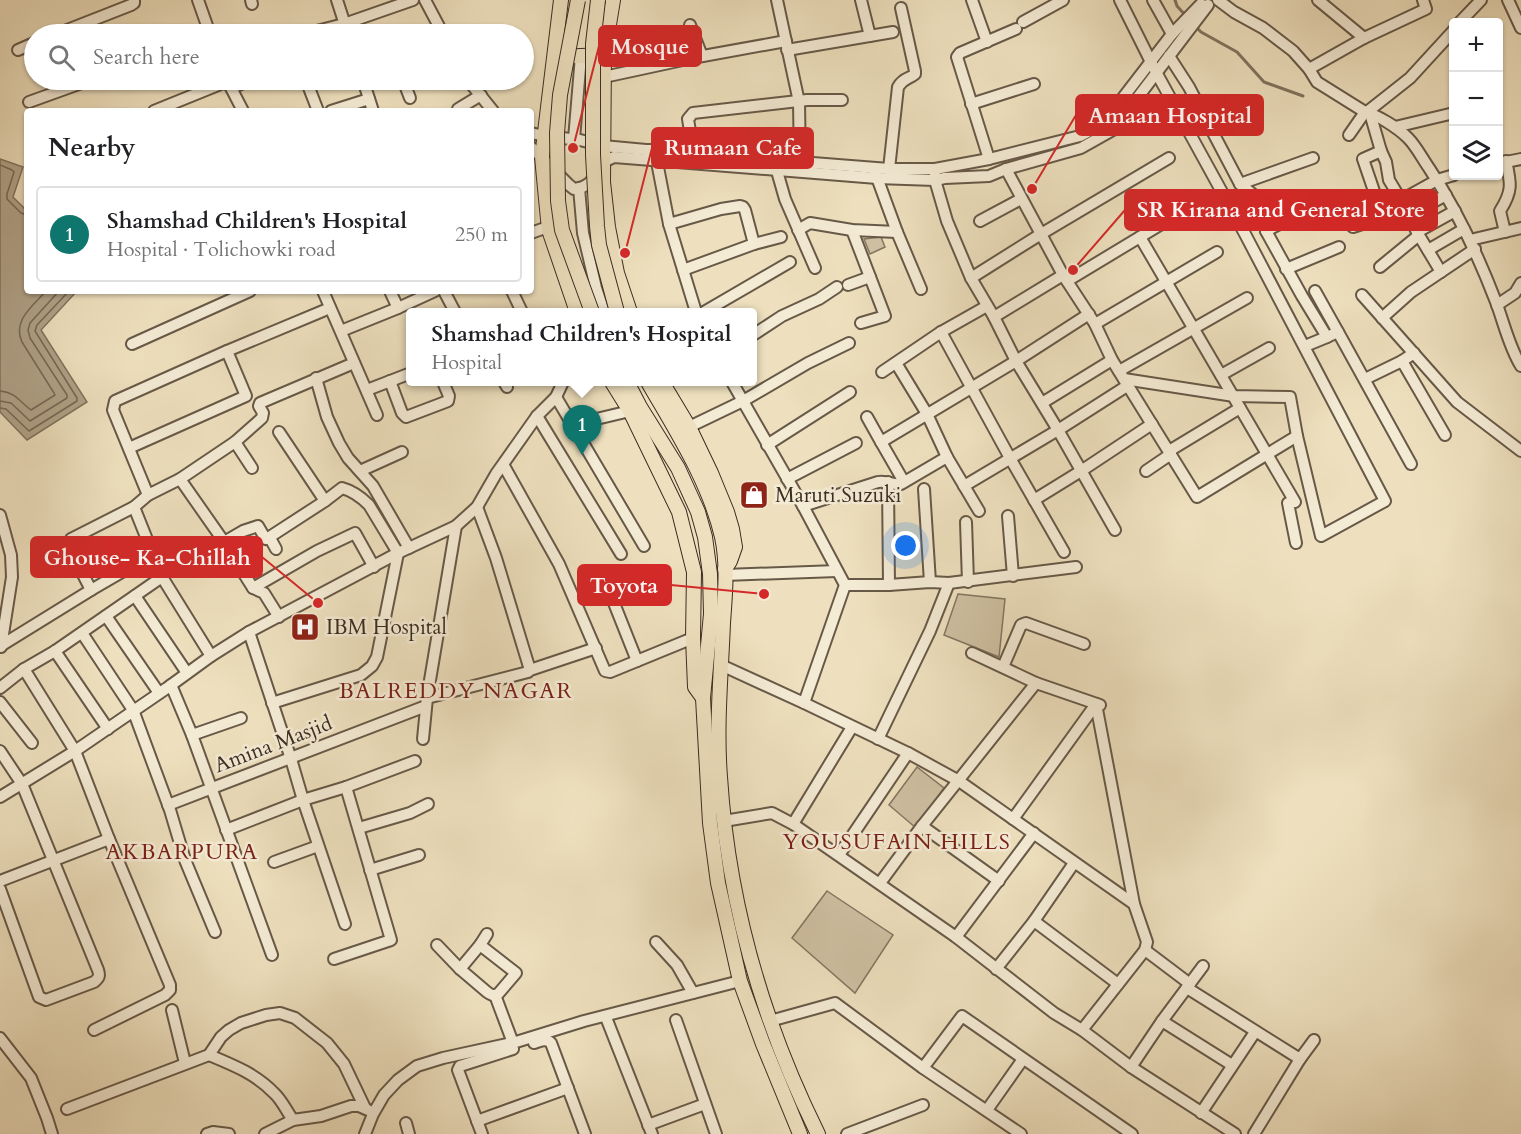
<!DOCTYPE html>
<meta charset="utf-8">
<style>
:root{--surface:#fff;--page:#f6f6f6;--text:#202124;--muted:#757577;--line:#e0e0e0;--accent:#0f766e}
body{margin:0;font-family:Cardo,serif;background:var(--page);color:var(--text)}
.controls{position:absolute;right:18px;top:18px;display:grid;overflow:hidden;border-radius:6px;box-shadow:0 2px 4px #0004}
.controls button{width:54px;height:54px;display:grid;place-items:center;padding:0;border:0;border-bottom:2px solid var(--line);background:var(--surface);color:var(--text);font:30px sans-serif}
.you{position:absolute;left:906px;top:546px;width:21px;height:21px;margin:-15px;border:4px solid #fff;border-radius:50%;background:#1a73e8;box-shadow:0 0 0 9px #1a73e833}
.badge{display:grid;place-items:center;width:39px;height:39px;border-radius:50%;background:var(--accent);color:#fff;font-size:20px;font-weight:700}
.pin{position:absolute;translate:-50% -50px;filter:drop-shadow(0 2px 3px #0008)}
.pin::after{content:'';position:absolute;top:32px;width:21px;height:18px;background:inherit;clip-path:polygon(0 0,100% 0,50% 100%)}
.popup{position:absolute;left:406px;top:308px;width:351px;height:78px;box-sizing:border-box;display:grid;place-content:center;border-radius:6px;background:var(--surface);filter:drop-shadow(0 2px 4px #0005);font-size:20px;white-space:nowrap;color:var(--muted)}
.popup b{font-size:22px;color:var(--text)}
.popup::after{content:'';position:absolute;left:50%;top:100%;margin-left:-12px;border:12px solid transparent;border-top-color:var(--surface)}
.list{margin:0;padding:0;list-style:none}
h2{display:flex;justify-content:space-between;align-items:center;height:78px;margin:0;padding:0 24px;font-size:26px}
h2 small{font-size:20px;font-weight:400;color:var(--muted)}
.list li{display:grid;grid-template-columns:39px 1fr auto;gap:18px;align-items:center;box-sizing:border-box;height:96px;margin:0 12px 12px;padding:0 12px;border:2px solid var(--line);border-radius:6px}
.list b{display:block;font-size:22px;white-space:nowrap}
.list p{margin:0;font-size:20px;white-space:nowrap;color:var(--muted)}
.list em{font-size:20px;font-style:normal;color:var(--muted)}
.icon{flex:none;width:33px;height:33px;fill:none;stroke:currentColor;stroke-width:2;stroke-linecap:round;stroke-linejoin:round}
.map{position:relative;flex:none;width:1521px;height:1134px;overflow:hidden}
.search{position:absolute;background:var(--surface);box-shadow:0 2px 4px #0004;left:24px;top:24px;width:510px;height:66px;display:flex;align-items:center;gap:15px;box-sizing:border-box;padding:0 21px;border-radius:33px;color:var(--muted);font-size:22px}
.panel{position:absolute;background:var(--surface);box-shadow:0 2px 4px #0004;left:24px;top:108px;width:510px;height:186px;border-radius:6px}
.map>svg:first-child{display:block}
</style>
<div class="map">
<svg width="1521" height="1134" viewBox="0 0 1521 1134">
<rect width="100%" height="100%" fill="#eee0be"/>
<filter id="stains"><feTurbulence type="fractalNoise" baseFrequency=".00333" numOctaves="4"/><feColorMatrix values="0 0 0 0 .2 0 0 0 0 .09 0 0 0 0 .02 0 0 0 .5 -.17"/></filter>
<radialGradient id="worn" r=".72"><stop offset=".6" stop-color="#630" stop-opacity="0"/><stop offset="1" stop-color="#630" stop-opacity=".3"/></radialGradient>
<g fill="#cfc1a3" stroke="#847662" stroke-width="1.5">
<path d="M881,237l4,10 -15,7 -6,-15z"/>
<path d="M958,594l47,5 -6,58 -55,-22z"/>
<path d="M917,767l27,21 -28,40 -27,-23z"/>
<path d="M827,891l66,44 -38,58 -63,-55z"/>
</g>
<path fill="#b1a389" stroke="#81735f" stroke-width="1.5" d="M0,159l23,8 -10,30 14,14v80h50l-36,39 46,72 -60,38 -27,-28z"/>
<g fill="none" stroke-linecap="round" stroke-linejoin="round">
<g stroke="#766855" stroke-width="1.5">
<path d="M0,165l12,5 2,2 -7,22v5l14,14 6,2"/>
<path d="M0,391c15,1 20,11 31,19l24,-15 -1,-2 -32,-51c-10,-22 11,-36 24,-51"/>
<path d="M0,401l11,2 19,18 37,-23v-3l-37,-57 -2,-8 2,-7 29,-32"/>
<path d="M0,408l6,1 23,22 48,-30v-3l-42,-67 2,-6 32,-34"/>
</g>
<g stroke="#81735f" stroke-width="3">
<path d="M1175,0l2,6 9,10"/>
<path d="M1194,25l7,7 36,20 27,30 39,14"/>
</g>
<g stroke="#675948" stroke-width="14">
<g id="minor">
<path d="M198,0l12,34"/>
<path d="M251,0l1,4"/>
<path d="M337,0l11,34"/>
<path d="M425,0l18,34"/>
<path d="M777,0l22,102 1,66"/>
<path d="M861,0l9,36"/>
<path d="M972,0l15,42"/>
<path d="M1120,0l36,72 89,162 140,267 -64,35 -24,-100 -7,-39 -56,-1 -110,-17"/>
<path d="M1153,0l19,34"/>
<path d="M1218,0l16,12 29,16 30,23 16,18 8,13 48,30c13,3 33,16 43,26 8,8 14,20 21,30 28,42 49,87 67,134 8,21 13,45 25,64"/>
<path d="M1318,0l46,38"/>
<path d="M1508,0l13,28"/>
<path d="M1023,22l40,-22"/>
<path d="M1460,22l21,-22"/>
<path d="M690,25l12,31"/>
<path d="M57,34l74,-29 3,-2v-3"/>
<path d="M305,34l39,-10 69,-24"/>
<path d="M18,50l16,-7"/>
<path d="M787,50l106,-18"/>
<path d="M1169,56l20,31 51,97 16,13 7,12 3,22 36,65 25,41 11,-5 73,132"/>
<path d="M1309,69l55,-31 62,-29 -3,-9"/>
<path d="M604,77l88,-19 94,-17"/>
<path d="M227,80l16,31"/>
<path d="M306,80l12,31"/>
<path d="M363,80l10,31"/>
<path d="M403,80l7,18"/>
<path d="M468,80l25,31"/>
<path d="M231,88l20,-8"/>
<path d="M29,102l61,-22"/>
<path d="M971,104l63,-20"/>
<path d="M458,109l23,-14"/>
<path d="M154,111l74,-30"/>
<path d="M331,111l38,-12"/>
<path d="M1367,112l43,-34 44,-48"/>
<path d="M1370,113l11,38"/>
<path d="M1395,127l59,-14"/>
<path d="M531,133l13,3 36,4 23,6 43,4h47l107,12 89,7h46l54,-10 91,-23 15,-8 20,-20 57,-74 29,-30"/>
<path d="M1349,135l16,-23"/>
<path d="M574,139l7,-83"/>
<path d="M531,147l38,38 5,4c26,-3 19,-25 40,-32l263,21 58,2 10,-2 44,-2 17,-7 75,-21 32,-18 95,-125"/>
<path d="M693,150l-5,-31 5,-6 114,-13h35"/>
<path d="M989,159l-32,-102 3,-4 56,-24"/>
<path d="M657,162l12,62 27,88"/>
<path d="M1501,163l20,-4"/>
<path d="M889,169l9,-82c6,-10 10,-7 17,-13v-3l-14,-63"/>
<path d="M1006,169l57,106 32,49 17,36 85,137 100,-61"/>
<path d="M777,171l8,28 30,69"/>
<path d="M875,172l22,60 24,57"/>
<path d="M935,175v5l12,41 24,57 23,39 22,44 42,69 57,100"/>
<path d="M1240,184l73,-26"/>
<path d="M579,188l4,45 13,55 8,24"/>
<path d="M1401,200l36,-20 17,-5"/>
<path d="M1366,201l6,10 9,3 7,-6"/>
<path d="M1353,205l23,-8 -13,-38 18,-8 5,11 3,18 12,20 16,32 24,40"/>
<path d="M1409,215l37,-20"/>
<path d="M980,221l41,-22"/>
<path d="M669,224l52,-15 19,-3 3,1 2,3 9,34"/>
<path d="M1353,227l37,-12 14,-10"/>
<path d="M798,230l12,-7 42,7 45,2"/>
<path d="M852,230l33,86 -24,7"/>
<path d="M1266,231l58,-30"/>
<path d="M1417,232l38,-21"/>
<path d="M1505,232l-5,-21c13,-20 11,-28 6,-50"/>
<path d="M531,233l11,-4 7,1"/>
<path d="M1140,237l155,265 -7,1 8,40"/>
<path d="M1470,240l51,-12"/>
<path d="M1428,250l36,-21"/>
<path d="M1380,267l39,-32"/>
<path d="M1286,269l53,-22"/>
<path d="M683,270l71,-26 27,-7"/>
<path d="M971,278l70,-44 128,-76"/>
<path d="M1067,281l121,-73"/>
<path d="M848,285l22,-8"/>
<path d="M323,291l54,124"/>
<path d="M390,291l8,17"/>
<path d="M444,291l11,21"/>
<path d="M512,291l10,21"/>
<path d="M1315,291l23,41"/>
<path d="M1362,295l95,107 64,49"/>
<path d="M1497,305l18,-12 6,-10"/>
<path d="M704,312l86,-50"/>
<path d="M994,317l69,-42"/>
<path d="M1382,318l29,-26 64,-43"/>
<path d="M1095,324l122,-72"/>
<path d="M341,331l57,-23 37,-17"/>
<path d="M941,332l69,126 54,94"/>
<path d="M753,335l29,-19 37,-17 18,-12"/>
<path d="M132,344l118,-53"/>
<path d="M1305,346l22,-9"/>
<path d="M1414,353l-12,8 43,74"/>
<path d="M896,363l31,51 20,43 32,54"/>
<path d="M1119,371l128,-73"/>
<path d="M882,372l59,-40 46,-26"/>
<path d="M1221,375l48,-27"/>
<path d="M316,378l11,39 12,26 9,15 25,28 36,62"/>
<path d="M1365,379l37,-18"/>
<path d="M390,381l12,32 4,4 42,-16 1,-5 -6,-14"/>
<path d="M504,382l3,5"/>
<path d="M732,382l71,124 42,79 -41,118"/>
<path d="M367,390l44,-17"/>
<path d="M556,397l88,149"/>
<path d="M1042,403l70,-43"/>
<path d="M537,416l84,138"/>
<path d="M867,417l14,25 135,-81 73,-47"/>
<path d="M571,425l59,-14"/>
<path d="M689,427l54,-26 65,-38 41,-20"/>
<path d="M235,442l17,26"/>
<path d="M881,442l23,40"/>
<path d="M767,445l83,-53"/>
<path d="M129,448l117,-52 -19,-45"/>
<path d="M1169,451l71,-43"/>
<path d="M504,466l55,98 46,107 5,1 83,-34"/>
<path d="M360,471l42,-19"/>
<path d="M1146,471l25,-17"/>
<path d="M180,479l42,60 31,49 11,5 15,24"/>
<path d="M787,479l69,-36"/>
<path d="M888,482l1,103"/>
<path d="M964,486l94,-56 69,-44"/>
<path d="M924,489l6,93"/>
<path d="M148,495l-35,-85 2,-9 112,-50 103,-43"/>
<path d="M1034,500l47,-29 71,-47"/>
<path d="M803,506l75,-24c9,-2 15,4 23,2l46,-27"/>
<path d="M134,507l28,70 49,79"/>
<path d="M477,507l19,51 34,112"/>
<path d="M0,515l11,40 1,22 -11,70"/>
<path d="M1008,516l5,60"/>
<path d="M966,522l2,60"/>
<path d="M270,538l6,11"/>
<path d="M224,542l19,-11 15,-5 7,12 1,1 2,-1 57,-37 -46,-69"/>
<path d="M725,575l112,-4"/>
<path d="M845,585h44l41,-3 19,1 127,-16"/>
<path d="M253,588l64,-37 38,-18 19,34"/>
<path d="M91,590l-22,-43 -1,-3 3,-5 63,-32 14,-12 32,-16 55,-37 27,-24 1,-5 -4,-7 1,-3 94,-40"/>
<path d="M610,593l27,68"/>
<path d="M135,596l52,77"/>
<path d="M106,616l53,77"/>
<path d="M249,632l42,127 12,41 42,124"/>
<path d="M82,633l51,77 37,100 15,50 30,72"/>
<path d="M2,645l89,-55 62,-36"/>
<path d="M55,651l53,78"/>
<path d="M972,653l64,30 64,22"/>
<path d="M721,665l83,38 104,50 51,28 175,123"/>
<path d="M1003,667l18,-42 5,-2 58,21"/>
<path d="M24,669l51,82 34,88 61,146v5l-5,5 -71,35"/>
<path d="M171,685l21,50 80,220"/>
<path d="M0,688l24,-19 31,-18 107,-74"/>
<path d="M427,698l101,-26 2,-2 66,-22"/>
<path d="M0,702l32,41"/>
<path d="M272,703l89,-28 11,-9 5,-9 21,-104 -29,-48c-8,-8 -16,-14 -27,-17l-17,13"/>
<path d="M192,735l49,-17"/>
<path d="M423,739l4,-41 29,-172"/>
<path d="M878,739l52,-108 19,-48"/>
<path d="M0,751l22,33 76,186c2,6 1,8 -4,12l-48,18 -7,-3 -39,-108"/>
<path d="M0,797l75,-46 92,-63 44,-32 38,-24 149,-79 58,-27 21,-19 19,-33 41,-58 19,-19 7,-15"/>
<path d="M168,805l258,-99"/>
<path d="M1013,819l83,-115"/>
<path d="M724,821l48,-8 21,11 163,113 98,76 28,17 49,37 104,67"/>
<path d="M793,824l59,-97"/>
<path d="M922,826l77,55"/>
<path d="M359,828l51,-15 18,-9"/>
<path d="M226,830l77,-30 43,-13 69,-26"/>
<path d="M839,855l69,-102"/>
<path d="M274,862l44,-16"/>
<path d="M370,870l49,-15"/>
<path d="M0,881l109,-42"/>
<path d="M880,883l42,-57 114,-143"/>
<path d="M1034,921l84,63"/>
<path d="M956,937l78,-104"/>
<path d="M656,942l21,23 16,28"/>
<path d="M437,945l23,24 27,23c4,3 6,4 11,2l18,-21 -36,-28 7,-11"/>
<path d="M1145,950l45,34"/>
<path d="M334,959l57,-19 -45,-153"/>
<path d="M460,969l20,-24"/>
<path d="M996,969l38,-48 40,-58"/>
<path d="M1187,988l113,71 14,-19"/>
<path d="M495,995l18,48"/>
<path d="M172,1010l13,53"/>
<path d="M607,1020l45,114"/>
<path d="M676,1020l40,114"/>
<path d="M770,1021l65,-18 88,65 98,66"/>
<path d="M1162,1021l70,44"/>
<path d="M1082,1030l63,-80 2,-8 -13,-38 -38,-200"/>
<path d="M0,1038l31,40 16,40 5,16"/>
<path d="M534,1043c6,-2 12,-5 17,0l34,91"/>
<path d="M209,1055c24,10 47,19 65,38 8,7 13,19 19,27"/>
<path d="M1131,1067l31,-46 41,-55"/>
<path d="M923,1068l39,-52 170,118"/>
<path d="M67,1109l142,-54 12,-18 8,-7 12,-7 25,-8 14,-2 15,5 32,25 17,21 21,44"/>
<path d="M987,1110l36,-51"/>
<path d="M1201,1113l54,-81"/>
<path d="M477,1121l91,-33"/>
<path d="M406,1123l3,11"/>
<path d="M648,1125l57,-21"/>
<path d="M207,1134l6,-2 16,2"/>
<path d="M265,1134l28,-14 28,-4 30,-10h8l9,4"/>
<path d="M365,1134l8,-20 11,-19 14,-15 19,-14 26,-8 73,-16 68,-21 156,-40"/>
<path d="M482,1134l-24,-64 2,-4 53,-17"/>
<path d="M847,1134l76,-29"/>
<path d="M1254,1134l46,-75"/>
</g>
</g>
<g stroke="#3a2c21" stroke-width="16">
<g id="major">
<path d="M561,0l-19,157 7,73 28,82"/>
<path d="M613,0l-9,55 -1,127 5,45 9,46 13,39"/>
<path d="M558,57l46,-2"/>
<path d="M612,382l18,29 49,101 15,60 -1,66 2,49 8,11"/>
<path d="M627,382l13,25 38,61 20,44 7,25 5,37 1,40 -8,84 7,125 8,60 22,98 23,63 37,90"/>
<path d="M648,382c28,49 61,99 74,155 6,28 3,58 1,86 -2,51 -7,103 -3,154 8,124 43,246 98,357"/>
<path d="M662,382l27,45 22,46 16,39 5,17 3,18 -5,14 -5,8"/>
</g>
</g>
<use href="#minor" stroke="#f4ebd5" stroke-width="10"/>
<use href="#major" stroke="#eee0be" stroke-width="14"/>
<g stroke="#3a2c21" stroke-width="16" stroke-linecap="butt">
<g id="major-bridge">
<path d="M578,0l-18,95 -3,38 1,68 4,29 30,82"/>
<path d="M598,0l-5,44v111l4,71 2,19 18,67"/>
</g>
</g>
<use href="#major-bridge" stroke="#eee0be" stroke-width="14"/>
</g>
<defs>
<g id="shop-square" transform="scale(1.5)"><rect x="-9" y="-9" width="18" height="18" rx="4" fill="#8f2418" stroke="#f4ebd5"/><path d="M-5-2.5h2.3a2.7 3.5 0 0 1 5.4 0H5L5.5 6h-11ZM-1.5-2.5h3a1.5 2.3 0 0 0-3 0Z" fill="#fff"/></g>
<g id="hospital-square" transform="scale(1.5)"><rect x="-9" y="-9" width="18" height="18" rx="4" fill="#8f2418" stroke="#f4ebd5"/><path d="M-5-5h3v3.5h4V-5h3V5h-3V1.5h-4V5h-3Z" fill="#fff"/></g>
</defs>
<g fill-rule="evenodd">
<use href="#shop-square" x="754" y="495"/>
<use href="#hospital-square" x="305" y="627"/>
</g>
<g text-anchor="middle" stroke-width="5" stroke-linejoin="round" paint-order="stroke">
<g font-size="21" fill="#3a2c21" stroke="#f4ebd5" text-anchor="start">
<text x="775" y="502">Maruti Suzuki</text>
<text x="326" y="634">IBM Hospital</text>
</g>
<g font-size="21" fill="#3a2c21" stroke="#f4ebd5">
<text transform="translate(273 744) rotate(-21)" y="7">Amina Masjid</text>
</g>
<g font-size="22" letter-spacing="1.5" fill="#7a1f14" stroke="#f4ebd5">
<text x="456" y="698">BALREDDY NAGAR</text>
<text x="897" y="849">YOUSUFAIN HILLS</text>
<text x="182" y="859">AKBARPURA</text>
</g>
</g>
<path fill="none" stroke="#d62828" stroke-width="2" d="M573 148L599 46M1032 189L1076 115M625 253L652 148M1073 270L1125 210M318 603L262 557M764 594L671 585"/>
<g fill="#d62828" stroke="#f4ebd5" stroke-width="2">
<circle cx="573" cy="148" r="6"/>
<circle cx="1032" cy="189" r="6"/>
<circle cx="625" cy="253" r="6"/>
<circle cx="1073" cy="270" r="6"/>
<circle cx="318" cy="603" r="6"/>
<circle cx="764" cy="594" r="6"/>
</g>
<g fill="#d62828" stroke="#d62828" stroke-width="2">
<rect x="599" y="26" width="102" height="40" rx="6"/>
<rect x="1076" y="95" width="187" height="40" rx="6"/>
<rect x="652" y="128" width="161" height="40" rx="6"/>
<rect x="1125" y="190" width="312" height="40" rx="6"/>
<rect x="31" y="537" width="231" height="40" rx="6"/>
<rect x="578" y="565" width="93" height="40" rx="6"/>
</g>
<g font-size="22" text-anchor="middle" font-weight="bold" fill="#fff">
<text x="650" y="54">Mosque</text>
<text x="1170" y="123">Amaan Hospital</text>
<text x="733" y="155">Rumaan Cafe</text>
<text x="1281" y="217">SR Kirana and General Store</text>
<text x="147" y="565">Ghouse- Ka-Chillah</text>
<text x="624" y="593">Toyota</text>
</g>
<rect width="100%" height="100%" filter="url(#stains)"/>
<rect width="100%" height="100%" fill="url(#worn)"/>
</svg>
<div class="controls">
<button>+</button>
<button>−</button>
<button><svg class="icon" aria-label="layers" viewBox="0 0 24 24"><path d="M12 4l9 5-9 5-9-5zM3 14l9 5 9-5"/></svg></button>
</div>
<div class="you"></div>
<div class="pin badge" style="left:582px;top:455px">1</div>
<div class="popup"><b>Shamshad Children's Hospital</b>Hospital</div>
<div class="search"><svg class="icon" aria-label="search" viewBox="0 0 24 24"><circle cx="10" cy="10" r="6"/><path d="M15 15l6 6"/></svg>Search here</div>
<section class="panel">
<h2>Nearby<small></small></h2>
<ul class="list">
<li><span class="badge">1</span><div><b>Shamshad Children's Hospital</b><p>Hospital · Tolichowki road</p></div><em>250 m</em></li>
</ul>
</section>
</div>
